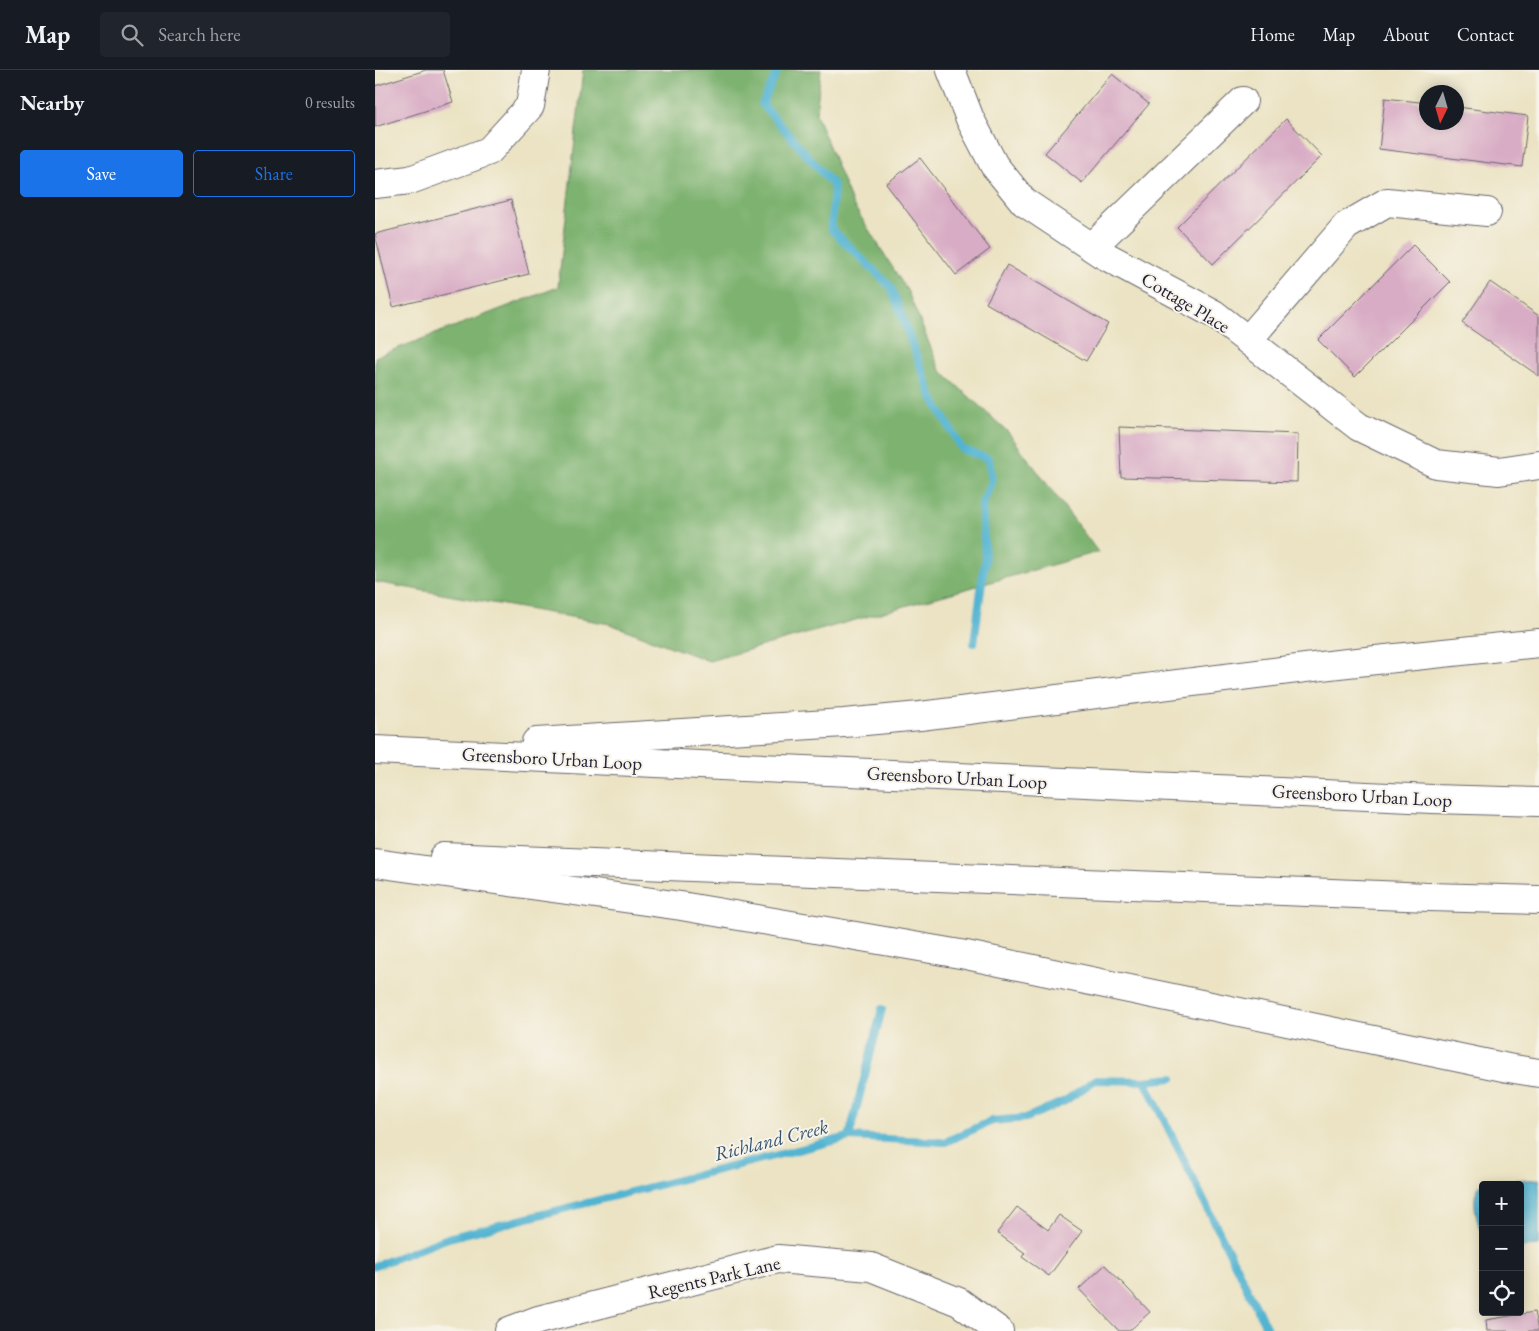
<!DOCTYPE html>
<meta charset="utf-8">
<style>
:root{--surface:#171b24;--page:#20242c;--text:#f1f3f6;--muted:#9ea1a6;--line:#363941;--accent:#1a73e8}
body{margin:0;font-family:"EB Garamond",serif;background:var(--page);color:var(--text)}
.controls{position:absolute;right:15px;bottom:15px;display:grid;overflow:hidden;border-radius:5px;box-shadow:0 2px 12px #0003}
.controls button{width:45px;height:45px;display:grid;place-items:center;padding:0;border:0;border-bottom:1px solid var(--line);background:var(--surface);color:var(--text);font:25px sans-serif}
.compass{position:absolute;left:1044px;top:15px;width:45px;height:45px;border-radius:50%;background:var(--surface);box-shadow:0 2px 12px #0003;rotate:185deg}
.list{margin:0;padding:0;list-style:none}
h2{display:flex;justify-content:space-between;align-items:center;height:65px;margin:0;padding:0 20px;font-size:21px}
h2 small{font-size:16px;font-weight:400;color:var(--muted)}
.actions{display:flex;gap:10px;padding:15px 20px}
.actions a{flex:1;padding:11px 0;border:1px solid var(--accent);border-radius:5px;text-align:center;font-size:18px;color:var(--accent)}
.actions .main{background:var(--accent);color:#fff}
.icon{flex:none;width:28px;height:28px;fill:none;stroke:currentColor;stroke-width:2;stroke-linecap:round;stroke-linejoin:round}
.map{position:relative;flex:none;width:1164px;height:1261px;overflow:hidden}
header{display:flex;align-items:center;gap:30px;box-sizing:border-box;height:70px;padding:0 25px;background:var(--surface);border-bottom:1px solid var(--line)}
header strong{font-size:24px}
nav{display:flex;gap:28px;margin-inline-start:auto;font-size:18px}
.search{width:350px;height:45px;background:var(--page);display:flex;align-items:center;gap:12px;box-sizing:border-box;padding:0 18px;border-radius:5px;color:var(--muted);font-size:19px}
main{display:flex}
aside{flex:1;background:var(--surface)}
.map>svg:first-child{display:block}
</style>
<header>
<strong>Map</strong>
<div class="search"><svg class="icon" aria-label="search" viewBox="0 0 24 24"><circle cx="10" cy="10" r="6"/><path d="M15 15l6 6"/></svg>Search here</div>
<nav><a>Home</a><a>Map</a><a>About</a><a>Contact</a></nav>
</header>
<main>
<aside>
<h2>Nearby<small>0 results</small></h2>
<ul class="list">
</ul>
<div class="actions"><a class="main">Save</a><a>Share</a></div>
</aside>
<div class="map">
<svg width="1164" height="1261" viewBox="0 0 1164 1261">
<rect width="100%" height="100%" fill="#f7f3e8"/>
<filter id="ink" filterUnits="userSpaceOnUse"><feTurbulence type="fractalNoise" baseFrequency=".02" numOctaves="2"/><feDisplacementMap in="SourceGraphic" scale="10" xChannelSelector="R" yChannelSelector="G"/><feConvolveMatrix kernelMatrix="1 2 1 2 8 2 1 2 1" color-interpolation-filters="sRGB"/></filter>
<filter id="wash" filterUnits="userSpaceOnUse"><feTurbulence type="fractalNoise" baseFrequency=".0096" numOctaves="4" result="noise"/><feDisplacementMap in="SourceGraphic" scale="20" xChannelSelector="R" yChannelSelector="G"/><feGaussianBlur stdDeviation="1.12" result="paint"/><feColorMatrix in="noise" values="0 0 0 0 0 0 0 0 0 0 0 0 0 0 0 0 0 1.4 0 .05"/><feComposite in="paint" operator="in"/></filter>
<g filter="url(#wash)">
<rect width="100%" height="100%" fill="#ebe3c3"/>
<path fill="#7db26f" stroke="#506a55" d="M208,0h238l-5,44 36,89 56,89 32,78 68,62 90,120 -389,109 -99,-37 -235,-42v-225l183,-70z"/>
<path fill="#52b4d1" stroke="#3a6b86" d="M1164,1109v67l-19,1v-62h-37v52c-5,-12 -16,-47 1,-54 13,-6 39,-1 55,-4z"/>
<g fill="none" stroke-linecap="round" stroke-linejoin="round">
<g stroke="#52b4d1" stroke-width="8">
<path d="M403,0l-16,34 72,82 -3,43 60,58 41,110 30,52 27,10 3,23 -10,21 3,56 -11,84"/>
<path d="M770,1011l123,250"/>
<path d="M474,1067l33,-128"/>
<path d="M0,1196l73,-28 401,-101 96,5 47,-21 34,-3 39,-17 30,-21 50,1 27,-3"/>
</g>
</g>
<g id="blocks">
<g fill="#d8acc5">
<path d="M51,0h17l10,32 -78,25v-41z"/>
<path d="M737,4l37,30 -67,79 -37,-30z"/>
<path d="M1010,28l42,5v19h30v-15l71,9 -6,51 -143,-18z"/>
<path d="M911,49l36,37 -109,108 -36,-37z"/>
<path d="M545,88l70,91 -34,26 -70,-91z"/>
<path d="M136,130l18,74 -136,33 -18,-73z"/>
<path d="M1038,175l37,37 -95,95 -37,-37z"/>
<path d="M632,195l101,59 -22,37 -100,-58z"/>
<path d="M1115,212l49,34v60l-77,-53z"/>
<path d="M744,357l179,7 -1,48 -176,-5z"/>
<path d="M642,1137l31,23 11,-15 23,16 -33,45 -27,-19 3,-4 -28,-20z"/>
<path d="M730,1195l45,47 -21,19h-10l-40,-42z"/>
<path d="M1159,1242l4,19h-51l-1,-11z"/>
</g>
</g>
</g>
<g filter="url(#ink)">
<use href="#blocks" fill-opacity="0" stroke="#68666b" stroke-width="1"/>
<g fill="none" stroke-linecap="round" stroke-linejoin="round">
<g stroke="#68666b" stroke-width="30">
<g id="minor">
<path d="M576,0l19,49 24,46 30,37 78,52 112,60 145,113 77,37 63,7 40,-6"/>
<path d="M0,114l35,-4 79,-29 41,-45 6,-36"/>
<path d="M717,177l151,-146"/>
<path d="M873,270l98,-114 41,-24 100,10"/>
<path d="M134,1261l29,-11 240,-61 93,8 88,35 40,29"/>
</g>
</g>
<g stroke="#68666b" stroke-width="30">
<g id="highway">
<path d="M161,672l308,-19 76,-7 418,-52 201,-21"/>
<path d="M0,680l1057,49 107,3"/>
<path d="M69,787l985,40 110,3"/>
<path d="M0,793l306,43 285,49 542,113 31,5"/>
</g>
</g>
<use href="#minor" stroke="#fff" stroke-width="28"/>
<use href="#highway" stroke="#fff" stroke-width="28"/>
</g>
</g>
<g text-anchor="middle" stroke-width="4" stroke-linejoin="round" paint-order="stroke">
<g font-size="19" fill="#22223b" stroke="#f7f3e8">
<text transform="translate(811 232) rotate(31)" y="7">Cottage Place</text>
<text transform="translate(177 688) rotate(3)" y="7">Greensboro Urban Loop</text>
<text transform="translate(582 707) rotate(3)" y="7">Greensboro Urban Loop</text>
<text transform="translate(987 725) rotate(3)" y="7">Greensboro Urban Loop</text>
<text transform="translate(339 1207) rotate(-13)" y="7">Regents Park Lane</text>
</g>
<g font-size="20" font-style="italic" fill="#335570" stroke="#f7f3e8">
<text transform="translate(396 1070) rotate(-14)" y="7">Richland Creek</text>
</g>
</g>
</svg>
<div class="controls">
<button>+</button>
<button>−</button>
<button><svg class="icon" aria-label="locate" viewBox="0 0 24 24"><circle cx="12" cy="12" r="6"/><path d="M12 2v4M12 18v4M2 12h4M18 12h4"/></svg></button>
</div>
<svg class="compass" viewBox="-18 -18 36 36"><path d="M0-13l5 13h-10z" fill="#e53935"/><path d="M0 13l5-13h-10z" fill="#9ea1a6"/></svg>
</div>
</main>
